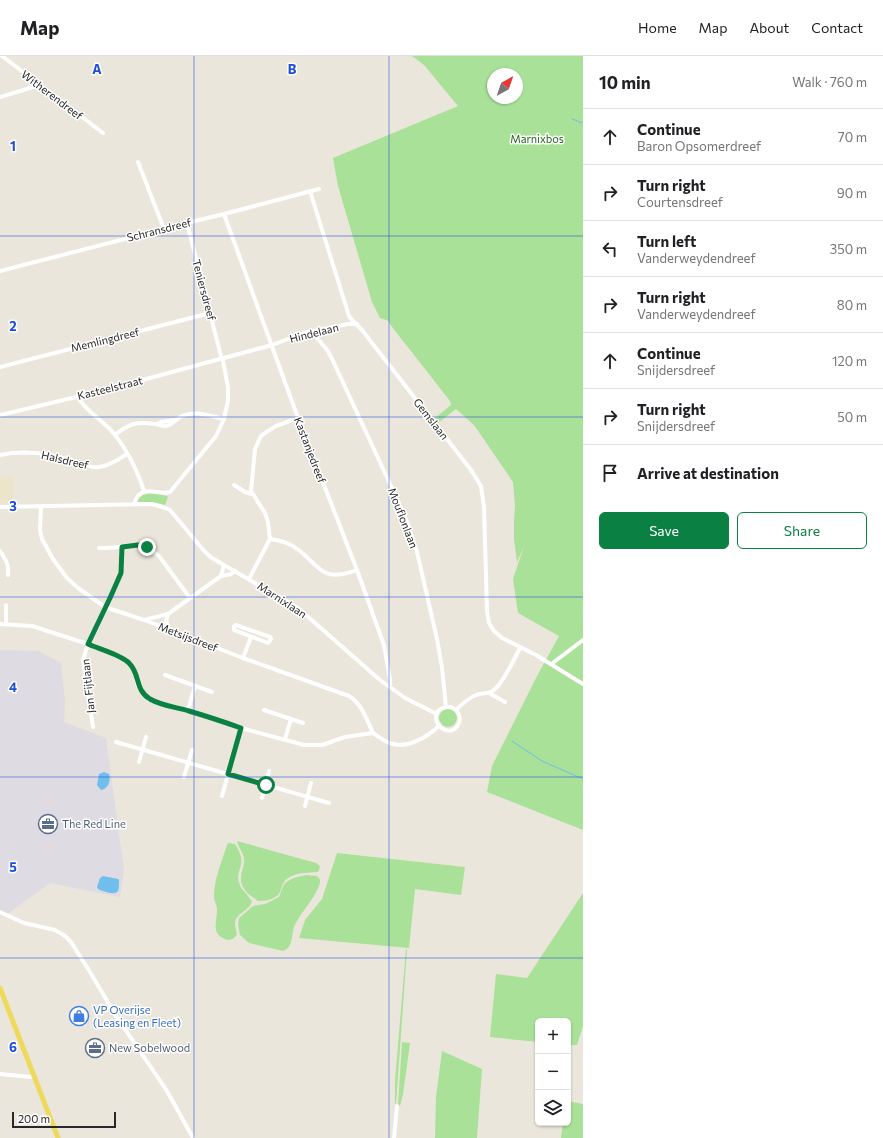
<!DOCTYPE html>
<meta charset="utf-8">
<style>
:root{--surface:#fff;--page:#f6f6f6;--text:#202124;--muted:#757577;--line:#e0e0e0;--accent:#0b8043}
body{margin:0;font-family:Commissioner,sans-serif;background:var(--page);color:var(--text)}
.controls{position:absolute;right:12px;bottom:12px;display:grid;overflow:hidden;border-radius:6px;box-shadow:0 1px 3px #0004}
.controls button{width:36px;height:36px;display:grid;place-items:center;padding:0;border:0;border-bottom:1px solid var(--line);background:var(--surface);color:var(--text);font:20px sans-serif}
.compass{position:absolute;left:487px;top:12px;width:36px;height:36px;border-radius:50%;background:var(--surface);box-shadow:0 1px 3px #0004;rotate:40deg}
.scale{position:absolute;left:12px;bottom:10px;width:104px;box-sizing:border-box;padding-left:4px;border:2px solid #292929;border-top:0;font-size:11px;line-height:14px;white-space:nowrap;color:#292929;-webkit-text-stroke:3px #fff;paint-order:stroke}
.stop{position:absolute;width:12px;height:12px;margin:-9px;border:3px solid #0b8043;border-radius:50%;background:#fff}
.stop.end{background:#0b8043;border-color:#fff;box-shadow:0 1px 4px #0008}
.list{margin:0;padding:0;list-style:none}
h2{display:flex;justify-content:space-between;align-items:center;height:52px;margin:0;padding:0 16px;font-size:17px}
h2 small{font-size:13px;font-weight:400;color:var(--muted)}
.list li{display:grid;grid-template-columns:26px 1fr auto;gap:12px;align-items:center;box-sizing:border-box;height:56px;padding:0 16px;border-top:1px solid var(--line)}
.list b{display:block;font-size:15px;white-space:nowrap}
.list p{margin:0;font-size:13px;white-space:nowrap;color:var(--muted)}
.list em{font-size:13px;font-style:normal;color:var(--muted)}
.actions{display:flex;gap:8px;padding:12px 16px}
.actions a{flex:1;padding:9px 0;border:1px solid var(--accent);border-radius:6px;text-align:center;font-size:14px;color:var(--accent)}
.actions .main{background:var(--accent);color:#fff}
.icon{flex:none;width:22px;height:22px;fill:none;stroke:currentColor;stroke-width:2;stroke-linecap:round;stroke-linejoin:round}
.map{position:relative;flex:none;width:583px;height:1082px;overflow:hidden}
header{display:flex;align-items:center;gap:24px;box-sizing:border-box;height:56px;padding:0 20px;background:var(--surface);border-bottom:1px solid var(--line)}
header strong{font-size:19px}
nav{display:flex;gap:22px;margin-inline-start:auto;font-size:14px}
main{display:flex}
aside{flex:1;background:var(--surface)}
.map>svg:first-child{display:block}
</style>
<header>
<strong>Map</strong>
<nav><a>Home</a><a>Map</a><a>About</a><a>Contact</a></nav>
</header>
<main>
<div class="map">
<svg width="583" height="1082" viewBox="0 0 583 1082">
<rect width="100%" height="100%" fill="#ebe6db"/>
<path fill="#dedbe3" d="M0,594l38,1 23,12 4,38 -1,21 42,16 18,132 -4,27 -70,-14 -44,32 -6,-3z"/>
<path fill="#ede5ca" d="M0,421h13l1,26h-14z"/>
<g fill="#a9e198" fill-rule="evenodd">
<path d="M412,0h171v774l-96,-38 5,-26 44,-88 23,-42 -41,-23 -5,-34 11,-33 -7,16 -3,-23v-17l1,-16 -2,-24 -39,-57 -18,-16 -18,14 -3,-5 16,-13 -1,-4 -61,-78v-2l-9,-3 -8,-16 -34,-116 -5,-28 125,-52 -34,-41zM493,18h24v24h-24z"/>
<path d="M152,437l15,3 1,1 -3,8 -8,-2 -19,-1v-3l5,-4z"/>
<circle cx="448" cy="662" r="9"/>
<path d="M237,785l79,22 4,3 -1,4 -1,2c-9,1 -20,0 -28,5 -8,4 -7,8 -10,15 -4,8 -15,9 -23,9l-1,-2c-8,-4 -16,-12 -15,-22 0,-6 4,-12 3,-18 -1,-7 -6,-12 -7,-18z"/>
<path d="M228,787l7,1c4,6 8,15 6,21 -1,4 -3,8 -3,13 1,12 10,15 14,24 -3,9 -16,11 -17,21 0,4 1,7 2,11 -2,4 -5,6 -9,6 -18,-5 -11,-17 -11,-31 0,-4 -3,-8 -3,-12 0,-18 8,-36 13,-52z"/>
<path d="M337,797l128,14 -4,28 -46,-6 -6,59 -110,-10 6,-18 17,-21z"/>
<path d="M306,819l11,1c2,2 3,3 3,5 0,9 -15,28 -20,35 -2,4 -5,7 -6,11 -3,9 -1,21 -11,24l-34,-8 -9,-8 -2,-11 1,-6 14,-12 12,-2 14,-7 5,-13 4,-3 6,-3z"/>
<path d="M583,837v133l-6,19h-9v-24h-30v21l-48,-5 6,-63 31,4z"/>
<path d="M406,893l1,1 -11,154h-1v-23z"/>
<path d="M402,986l8,1 -7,51 -3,12 -2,-1z"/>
<path d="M442,995l40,18 -5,69h-42l1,-41z"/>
<path d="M568,1045l15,3v34h-22l2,-15h5z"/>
</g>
<g fill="#6fbeec">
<path d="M104,716l5,2c2,7 -1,15 -8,16l-4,-5 2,-11z"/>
<path d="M103,820l15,3 1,1c0,3 0,9 -1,11 -3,5 -16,0 -20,-2l-1,-2 3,-9z"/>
</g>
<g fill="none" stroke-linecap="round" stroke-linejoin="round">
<g stroke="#6fbeec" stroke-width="1">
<path d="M572,63l11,4"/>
<path d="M512,685l30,20 41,18"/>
</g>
<g stroke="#fff" stroke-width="4">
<path d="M2,0l101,77"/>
<path d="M0,41l40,-12"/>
<path d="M138,106l26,67"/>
<path d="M310,135l39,125 3,4 10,10 10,13 99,127 10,16 3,21 3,104 2,12 5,8 8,7 34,17 47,29"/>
<path d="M224,158l74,204 59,152 27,75 6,35v7"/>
<path d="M187,167l34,133"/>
<path d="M0,215l187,-48 37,-9 95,-25"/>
<path d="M315,275l2,7 11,13 6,12 63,136 11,25 9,28 20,87 5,29 4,39"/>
<path d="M224,302l48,-13 32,-12 44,-9h9"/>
<path d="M0,311l210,-54"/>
<path d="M77,340c8,14 22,22 33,33 15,17 27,41 34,62"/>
<path d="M0,359l102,-24 118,-32"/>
<path d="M157,368l4,-2 14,-2"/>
<path d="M115,379c13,-11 22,-14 39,-11 5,0 8,3 12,2 6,-1 10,-7 16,-10 13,-6 28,0 42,3"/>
<path d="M0,399c23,-5 51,-2 73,6 9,2 17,8 26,6 10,-1 20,-8 28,-13"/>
<path d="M234,429l11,7 7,2"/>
<path d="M134,448c7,-22 22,-8 36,-12l46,-56 8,-17 4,-19v-13l-5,-26"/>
<path d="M0,451l151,-3c7,1 12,3 19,6l35,42 7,6 86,50 82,72 25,18 32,16"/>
<path d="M41,451l-1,23 2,9 11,20 14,19 11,10 27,19 39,13 99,38 106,38c13,8 18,24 24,37"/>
<path d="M270,483c6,1 13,2 19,5 29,14 27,42 68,26"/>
<path d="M122,491l-1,26 -11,25 -22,46 36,15 6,5 4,5 4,17 3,5 9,8 7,4 31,7 53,18 63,17h18l23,-8 28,-4c6,4 12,9 20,11 16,4 34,-7 46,-18"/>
<path d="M99,492c6,0 12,0 19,-1 17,-1 26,-4 41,9l31,42"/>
<path d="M0,495c6,9 9,13 8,24"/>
<path d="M221,520l3,-11"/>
<path d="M249,523l21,-40 -2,-17 -3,-9 -14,-22 4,-42 6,-13 7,-5 8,-5 22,-8"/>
<path d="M6,549v19"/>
<path d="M168,558l-2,7 3,9"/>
<path d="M144,564l24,-6 53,-38 10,-2 4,-3"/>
<path d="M0,568l32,2 56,18 -5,16 10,67"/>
<path d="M236,569l34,12 1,2 -3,4 -34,-13v-4z"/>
<path d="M243,602l8,-21"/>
<path d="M552,608l2,-2 29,-22"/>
<path d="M165,619l47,17"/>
<path d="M489,637l16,9"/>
<path d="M446,651c-24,6 1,36 12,18 3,-5 2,-10 -2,-15"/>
<path d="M446,651h5l5,3"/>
<path d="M188,654l7,-24"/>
<path d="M264,654l39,13"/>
<path d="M456,654c6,-6 12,-12 20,-15 6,-2 13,-1 18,-5 8,-6 21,-32 26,-42"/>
<path d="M285,683l6,-20"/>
<path d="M116,686l213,61"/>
<path d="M139,706l7,-25"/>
<path d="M184,721l8,-27"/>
<path d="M222,740l19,-68"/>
<path d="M262,742l7,-27"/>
<path d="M305,750l6,-23"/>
<path d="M0,856l24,11 31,7 10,6 6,6 19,30 26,44 51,75 26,47"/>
<path d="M0,1018l31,3 3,-1"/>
<path d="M394,1082l3,-32"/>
</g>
<path stroke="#edda5d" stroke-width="5" d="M0,932l58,150"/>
</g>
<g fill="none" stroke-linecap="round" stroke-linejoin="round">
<path stroke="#0b8043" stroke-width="5" d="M147,491l-9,-2 -16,2 -1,26 -11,25 -22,46c11,5 34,11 41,19 12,12 5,26 21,36 12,7 26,8 39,12 17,5 35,11 52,17l-13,46 38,11"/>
</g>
<path fill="none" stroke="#1d4ed8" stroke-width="1" stroke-opacity="0.55" d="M194,0v1082M389,0v1082M0,180h583M0,361h583M0,541h583M0,721h583M0,902h583"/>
<defs>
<g id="office-ring" transform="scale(1)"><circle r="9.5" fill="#fff" stroke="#5c6f8a" stroke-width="1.5"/><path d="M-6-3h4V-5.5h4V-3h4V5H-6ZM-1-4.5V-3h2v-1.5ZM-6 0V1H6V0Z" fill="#5c6f8a"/></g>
<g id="shop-ring" transform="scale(1)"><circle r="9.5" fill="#fff" stroke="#3f7fe0" stroke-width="1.5"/><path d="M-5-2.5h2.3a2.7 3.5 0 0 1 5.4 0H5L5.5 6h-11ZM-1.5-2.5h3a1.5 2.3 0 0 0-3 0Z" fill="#3f7fe0"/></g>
</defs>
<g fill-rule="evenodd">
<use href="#office-ring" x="48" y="768"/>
<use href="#shop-ring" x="79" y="960"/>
<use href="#office-ring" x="95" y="992"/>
</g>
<g text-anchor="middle" stroke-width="3" stroke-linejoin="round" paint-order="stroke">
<g font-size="11" fill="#292929" stroke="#fff">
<text transform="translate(52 39) rotate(37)" y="4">Witherendreef</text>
<text transform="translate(159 174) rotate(-14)" y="4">Schransdreef</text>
<text transform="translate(204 234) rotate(75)" y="4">Teniersdreef</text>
<text transform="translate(314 277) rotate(-14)" y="4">Hindelaan</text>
<text transform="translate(105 284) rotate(-14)" y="4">Memlingdreef</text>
<text transform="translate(110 332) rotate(-14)" y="4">Kasteelstraat</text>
<text transform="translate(431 363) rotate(52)" y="4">Gemslaan</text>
<text transform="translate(310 394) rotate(69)" y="4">Kastanjedreef</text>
<text transform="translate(65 404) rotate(13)" y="4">Halsdreef</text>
<text transform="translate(403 462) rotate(69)" y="4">Mouflonlaan</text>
<text transform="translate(282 544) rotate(33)" y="4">Marnixlaan</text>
<text transform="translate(188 581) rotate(21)" y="4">Metsijsdreef</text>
<text transform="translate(88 630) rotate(-96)" y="4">Jan Fijtlaan</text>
</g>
<g font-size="11" fill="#23641b" stroke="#fff">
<text x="537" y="87">Marnixbos</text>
</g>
<g font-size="11" fill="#4e5e75" stroke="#fff" text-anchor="start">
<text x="62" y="772">The Red Line</text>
<text x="109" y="996">New Sobelwood</text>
</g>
<g font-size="11" fill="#366cbe" stroke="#fff" text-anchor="start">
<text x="93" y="958">VP Overijse<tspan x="93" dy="13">(Leasing en Fleet)</tspan></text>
</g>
</g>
<g font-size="13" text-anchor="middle" font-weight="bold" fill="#1d4ed8" stroke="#fff" stroke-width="3" stroke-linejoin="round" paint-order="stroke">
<text x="97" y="18">A</text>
<text x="292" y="18">B</text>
<text x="13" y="95">1</text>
<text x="13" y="275">2</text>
<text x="13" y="455">3</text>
<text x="13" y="636">4</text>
<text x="13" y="816">5</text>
<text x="13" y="996">6</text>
</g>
</svg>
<div class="controls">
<button>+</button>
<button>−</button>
<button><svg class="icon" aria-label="layers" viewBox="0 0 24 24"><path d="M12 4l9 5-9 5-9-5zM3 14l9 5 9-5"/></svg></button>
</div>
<svg class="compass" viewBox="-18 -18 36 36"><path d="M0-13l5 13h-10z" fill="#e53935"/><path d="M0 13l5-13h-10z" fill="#757577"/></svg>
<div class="scale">200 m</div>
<div class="stop" style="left:266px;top:729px"></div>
<div class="stop end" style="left:147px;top:491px"></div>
</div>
<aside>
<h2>10 min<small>Walk · 760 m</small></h2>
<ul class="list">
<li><svg class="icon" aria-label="ahead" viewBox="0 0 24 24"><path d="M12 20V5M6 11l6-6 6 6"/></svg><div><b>Continue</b><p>Baron Opsomerdreef</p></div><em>70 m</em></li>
<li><svg class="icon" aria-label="right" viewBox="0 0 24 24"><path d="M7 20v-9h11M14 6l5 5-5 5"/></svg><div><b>Turn right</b><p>Courtensdreef</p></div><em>90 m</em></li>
<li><svg class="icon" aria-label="left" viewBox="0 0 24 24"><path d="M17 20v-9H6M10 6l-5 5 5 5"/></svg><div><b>Turn left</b><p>Vanderweydendreef</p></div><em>350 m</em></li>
<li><svg class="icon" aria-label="right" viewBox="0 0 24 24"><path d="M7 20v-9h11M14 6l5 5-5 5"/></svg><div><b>Turn right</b><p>Vanderweydendreef</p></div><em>80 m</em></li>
<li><svg class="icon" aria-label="ahead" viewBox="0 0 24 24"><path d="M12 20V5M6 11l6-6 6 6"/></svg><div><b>Continue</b><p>Snijdersdreef</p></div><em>120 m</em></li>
<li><svg class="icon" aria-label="right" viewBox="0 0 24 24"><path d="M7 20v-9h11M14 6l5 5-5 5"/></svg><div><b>Turn right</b><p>Snijdersdreef</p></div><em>50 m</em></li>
<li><svg class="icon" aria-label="arrive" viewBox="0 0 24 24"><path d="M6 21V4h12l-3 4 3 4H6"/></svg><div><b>Arrive at destination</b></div></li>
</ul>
<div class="actions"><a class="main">Save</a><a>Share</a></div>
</aside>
</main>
